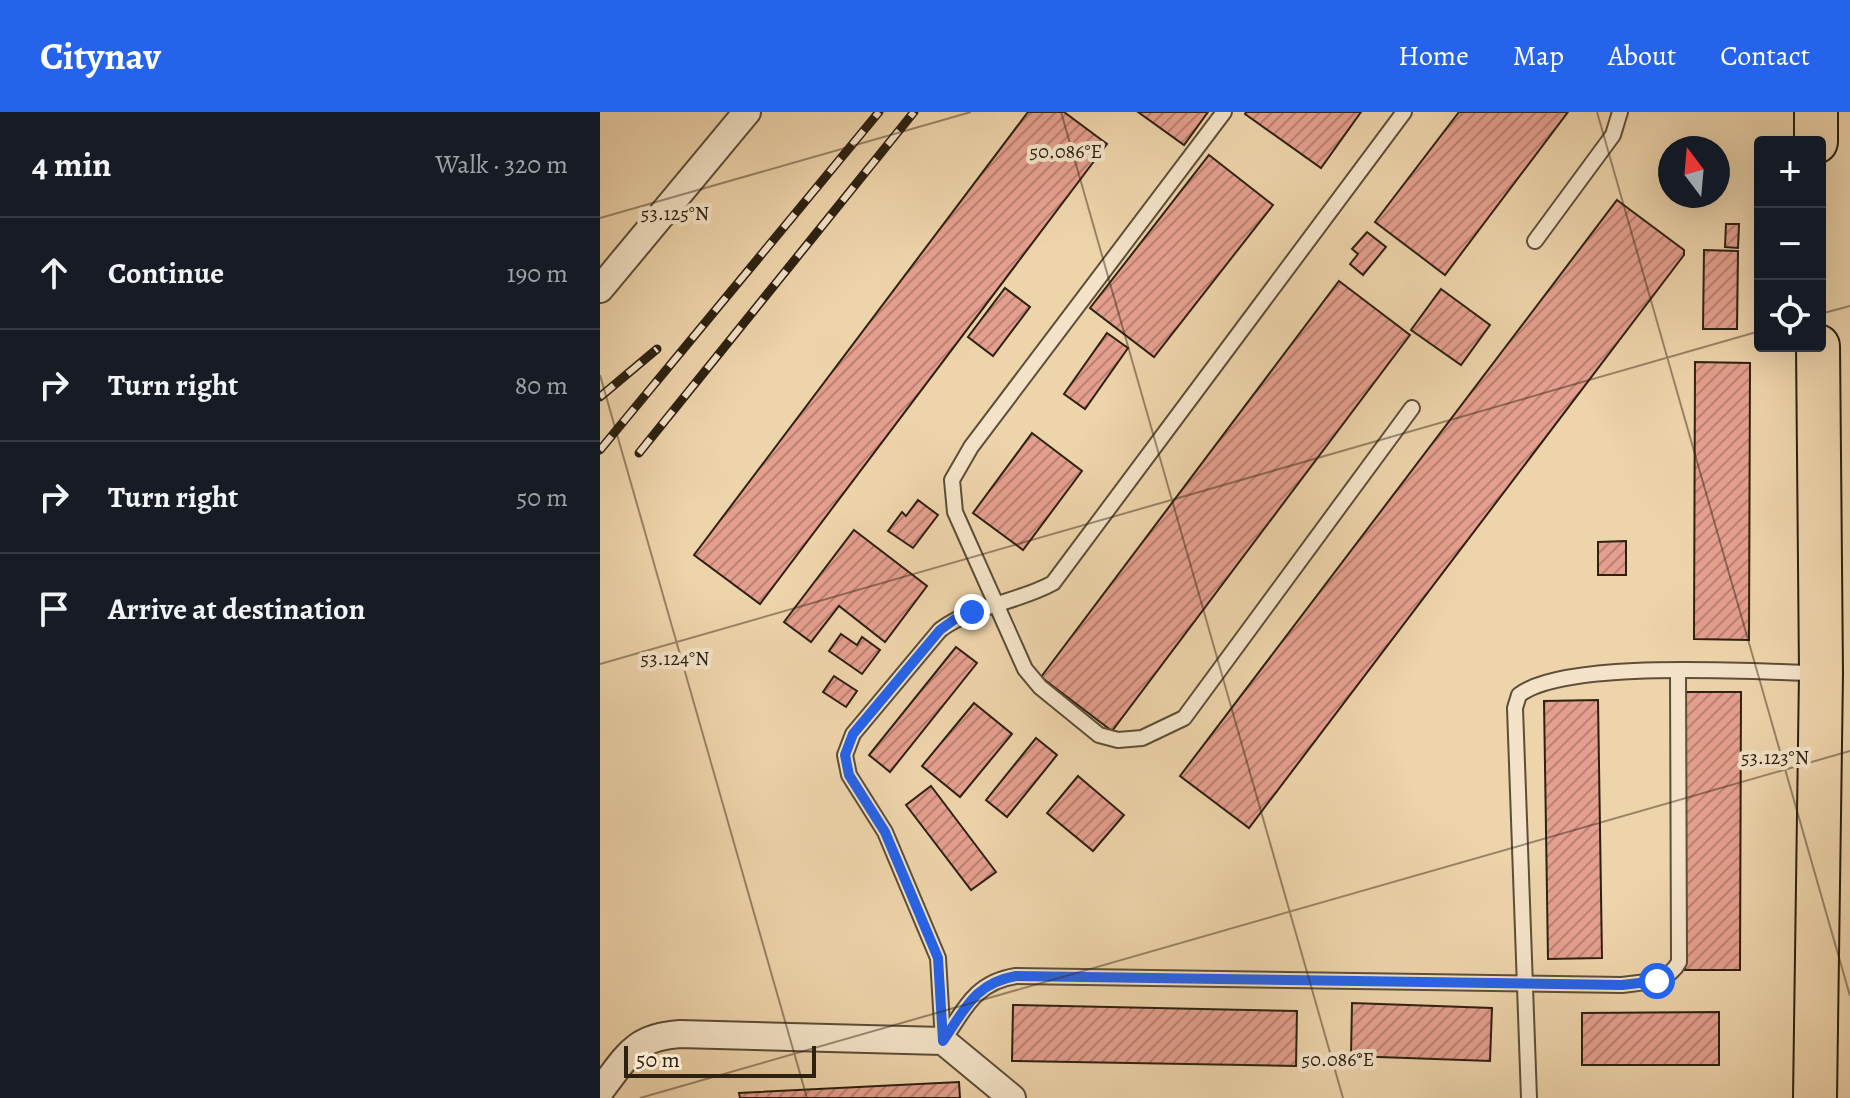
<!DOCTYPE html>
<meta charset="utf-8">
<style>
:root{--surface:#171b24;--page:#20242c;--text:#f1f3f6;--muted:#9ea1a6;--line:#363941;--accent:#2563eb}
body{margin:0;font-family:Alegreya,serif;background:var(--page);color:var(--text)}
.controls{position:absolute;right:24px;top:24px;display:grid;overflow:hidden;border-radius:8px;box-shadow:0 8px 32px #0002}
.controls button{width:72px;height:72px;display:grid;place-items:center;padding:0;border:0;border-bottom:2px solid var(--line);background:var(--surface);color:var(--text);font:40px sans-serif}
.compass{position:absolute;left:1058px;top:24px;width:72px;height:72px;border-radius:50%;background:var(--surface);box-shadow:0 8px 32px #0002;rotate:344deg}
.scale{position:absolute;left:24px;bottom:20px;width:192px;box-sizing:border-box;padding-left:8px;border:4px solid #2d2110;border-top:0;font-size:22px;line-height:28px;white-space:nowrap;color:#2d2110;-webkit-text-stroke:6px #f4e3c8;paint-order:stroke}
.stop{position:absolute;width:24px;height:24px;margin:-18px;border:6px solid #2563eb;border-radius:50%;background:#fff}
.stop.end{background:#2563eb;border-color:#fff;box-shadow:0 2px 8px #0008}
.list{margin:0;padding:0;list-style:none}
h2{display:flex;justify-content:space-between;align-items:center;height:104px;margin:0;padding:0 32px;font-size:34px}
h2 small{font-size:26px;font-weight:400;color:var(--muted)}
.list li{display:grid;grid-template-columns:52px 1fr auto;gap:24px;align-items:center;box-sizing:border-box;height:112px;padding:0 32px;border-top:2px solid var(--line)}
.list b{display:block;font-size:30px;white-space:nowrap}
.list em{font-size:26px;font-style:normal;color:var(--muted)}
.icon{flex:none;width:44px;height:44px;fill:none;stroke:currentColor;stroke-width:2;stroke-linecap:round;stroke-linejoin:round}
.map{position:relative;flex:none;width:1250px;height:986px;overflow:hidden}
header{display:flex;align-items:center;gap:48px;box-sizing:border-box;height:112px;padding:0 40px;background:var(--accent);color:#fff}
header strong{font-size:38px}
nav{display:flex;gap:44px;margin-inline-start:auto;font-size:28px}
main{display:flex}
aside{flex:1;background:var(--surface)}
.map>svg:first-child{display:block}
</style>
<header>
<strong>Citynav</strong>
<nav><a>Home</a><a>Map</a><a>About</a><a>Contact</a></nav>
</header>
<main>
<aside>
<h2>4 min<small>Walk · 320 m</small></h2>
<ul class="list">
<li><svg class="icon" aria-label="ahead" viewBox="0 0 24 24"><path d="M12 20V5M6 11l6-6 6 6"/></svg><div><b>Continue</b></div><em>190 m</em></li>
<li><svg class="icon" aria-label="right" viewBox="0 0 24 24"><path d="M7 20v-9h11M14 6l5 5-5 5"/></svg><div><b>Turn right</b></div><em>80 m</em></li>
<li><svg class="icon" aria-label="right" viewBox="0 0 24 24"><path d="M7 20v-9h11M14 6l5 5-5 5"/></svg><div><b>Turn right</b></div><em>50 m</em></li>
<li><svg class="icon" aria-label="arrive" viewBox="0 0 24 24"><path d="M6 21V4h12l-3 4 3 4H6"/></svg><div><b>Arrive at destination</b></div></li>
</ul>
</aside>
<div class="map">
<svg width="1250" height="986" viewBox="0 0 1250 986">
<defs>
<pattern id="building-hatch" width="6" height="6" patternUnits="userSpaceOnUse" patternTransform="scale(2)"><rect width="6" height="6" fill="#e59f8e"/><path d="M-1 1l2-2M0 6l6-6M5 7l2-2" fill="none" stroke="#ba8173"/></pattern>
</defs>
<rect width="100%" height="100%" fill="#eed4ab"/>
<filter id="stains"><feTurbulence type="fractalNoise" baseFrequency=".0025" numOctaves="4"/><feColorMatrix values="0 0 0 0 .2 0 0 0 0 .09 0 0 0 0 .02 0 0 0 .5 -.17"/></filter>
<radialGradient id="worn" r=".72"><stop offset=".6" stop-color="#630" stop-opacity="0"/><stop offset="1" stop-color="#630" stop-opacity=".3"/></radialGradient>
<g fill="url(#building-hatch)" stroke="#2d2110" stroke-width="2">
<path d="M428,0h36l43,32 -347,460 -66,-49z"/>
<path d="M538,0h70l-24,33z"/>
<path d="M646,0h115l-40,56 -76,-54z"/>
<path d="M859,0h109l-123,163 -70,-53z"/>
<path d="M609,43l64,50 -119,152 -64,-49z"/>
<path d="M1017,88l67,50v5l-435,573 -69,-52z"/>
<path d="M1126,112h13l-1,24 -13,-1z"/>
<path d="M767,120l19,15 -23,28 -13,-11 8,-10 -6,-5z"/>
<path d="M1104,138l34,1 -1,78h-34z"/>
<path d="M739,169l71,54 -298,396 -71,-54z"/>
<path d="M405,176l25,19 -37,49 -25,-19z"/>
<path d="M841,177l49,36 -29,40 -50,-35z"/>
<path d="M507,221l21,15 -43,61 -21,-15z"/>
<path d="M1095,250l55,1 -1,277 -55,-1z"/>
<path d="M432,321l50,38 -59,79 -50,-37z"/>
<path d="M318,388l20,15 -25,33 -25,-17 14,-19 4,4z"/>
<path d="M254,418l73,56 -42,56 -46,-36 -28,36 -27,-20z"/>
<path d="M1026,429v34h-28v-33z"/>
<path d="M241,522l16,11 5,-8 18,13 -18,24 -33,-23z"/>
<path d="M356,535l21,16 -87,109 -21,-17z"/>
<path d="M234,564l23,15 -11,16 -23,-15z"/>
<path d="M1086,580h55l-1,278h-55z"/>
<path d="M998,588l4,258 -54,1 -4,-258z"/>
<path d="M374,591l38,31 -52,63 -38,-31z"/>
<path d="M436,626l21,17 -50,62 -21,-17z"/>
<path d="M478,664l46,39 -31,36 -46,-38z"/>
<path d="M331,674l65,86 -25,18 -65,-85z"/>
<path d="M752,891l140,5 -2,53 -139,-5z"/>
<path d="M413,893l284,6 -1,55 -284,-5z"/>
<path d="M1119,900v53h-137v-52z"/>
<path d="M359,970l1,16h-220l-1,-5z"/>
</g>
<g fill="none" stroke-linecap="round" stroke-linejoin="round">
<g stroke="#5d4e37" stroke-width="18">
<g id="lane">
<path d="M624,0l-253,335 -19,33 3,32 70,157 15,18 59,48 19,5 24,-2 42,-20 228,-310"/>
<path d="M935,129l78,-106 7,-23"/>
<path d="M343,929l-5,-83 -53,-126 -36,-57 -4,-20 8,-21 87,-104c33,-25 77,-27 113,-47l351,-471"/>
<path d="M343,929c21,-31 32,-59 73,-65l606,9c22,-3 46,-2 57,-23l-1,-291"/>
<path d="M929,986l-14,-390 4,-13c46,-36 234,-23 298,-22"/>
</g>
</g>
<g stroke="#5d4e37" stroke-width="30">
<g id="street">
<path d="M0,177l147,-177"/>
<path d="M0,979c27,-34 33,-54 80,-57l263,7 69,57"/>
</g>
</g>
<g stroke="#2d2110" stroke-width="46">
<g id="primary">
<path d="M1216,0v30"/>
<path d="M1215,986l6,-425 -3,-327"/>
</g>
</g>
<use href="#lane" stroke="#f4e3c8" stroke-width="14"/>
<use href="#street" stroke="#f4e3c8" stroke-width="26"/>
<use href="#primary" stroke="#eed4ab" stroke-width="42"/>
<g stroke="#2d2110" stroke-width="9">
<g id="rail">
<path d="M0,285l57,-48"/>
<path d="M0,338l279,-338"/>
<path d="M39,341l275,-341"/>
</g>
</g>
<use href="#rail" stroke="#f4e3c8" stroke-width="6" stroke-dasharray="18" stroke-linecap="butt"/>
</g>
<g fill="none" stroke-linecap="round" stroke-linejoin="round">
<path stroke="#2563eb" stroke-width="10" d="M372,500l-17,7 -15,11 -87,104 -8,21 4,20 36,57 53,126 5,83c22,-32 32,-58 73,-65l606,9 35,-4"/>
</g>
<path fill="none" stroke="#2d2110" stroke-width="2" stroke-opacity="0.45" d="M461,0l282,986M997,0l253,884M0,106l371,-106M1220,202l30,-8M0,263l207,723M0,552l1160,-333M40,986l1210,-347"/>
<g font-size="20" text-anchor="middle" fill="#2d2110" stroke="#f4e3c8" stroke-width="8" stroke-linejoin="round" paint-order="stroke">
<text x="466" y="46">50.086°E</text>
<text x="75" y="108">53.125°N</text>
<text x="75" y="553">53.124°N</text>
<text x="1175" y="652">53.123°N</text>
<text x="738" y="954">50.086°E</text>
</g>
<rect width="100%" height="100%" filter="url(#stains)"/>
<rect width="100%" height="100%" fill="url(#worn)"/>
</svg>
<div class="controls">
<button>+</button>
<button>−</button>
<button><svg class="icon" aria-label="locate" viewBox="0 0 24 24"><circle cx="12" cy="12" r="6"/><path d="M12 2v4M12 18v4M2 12h4M18 12h4"/></svg></button>
</div>
<svg class="compass" viewBox="-18 -18 36 36"><path d="M0-13l5 13h-10z" fill="#e53935"/><path d="M0 13l5-13h-10z" fill="#9ea1a6"/></svg>
<div class="scale">50 m</div>
<div class="stop" style="left:1057px;top:869px"></div>
<div class="stop end" style="left:372px;top:500px"></div>
</div>
</main>
